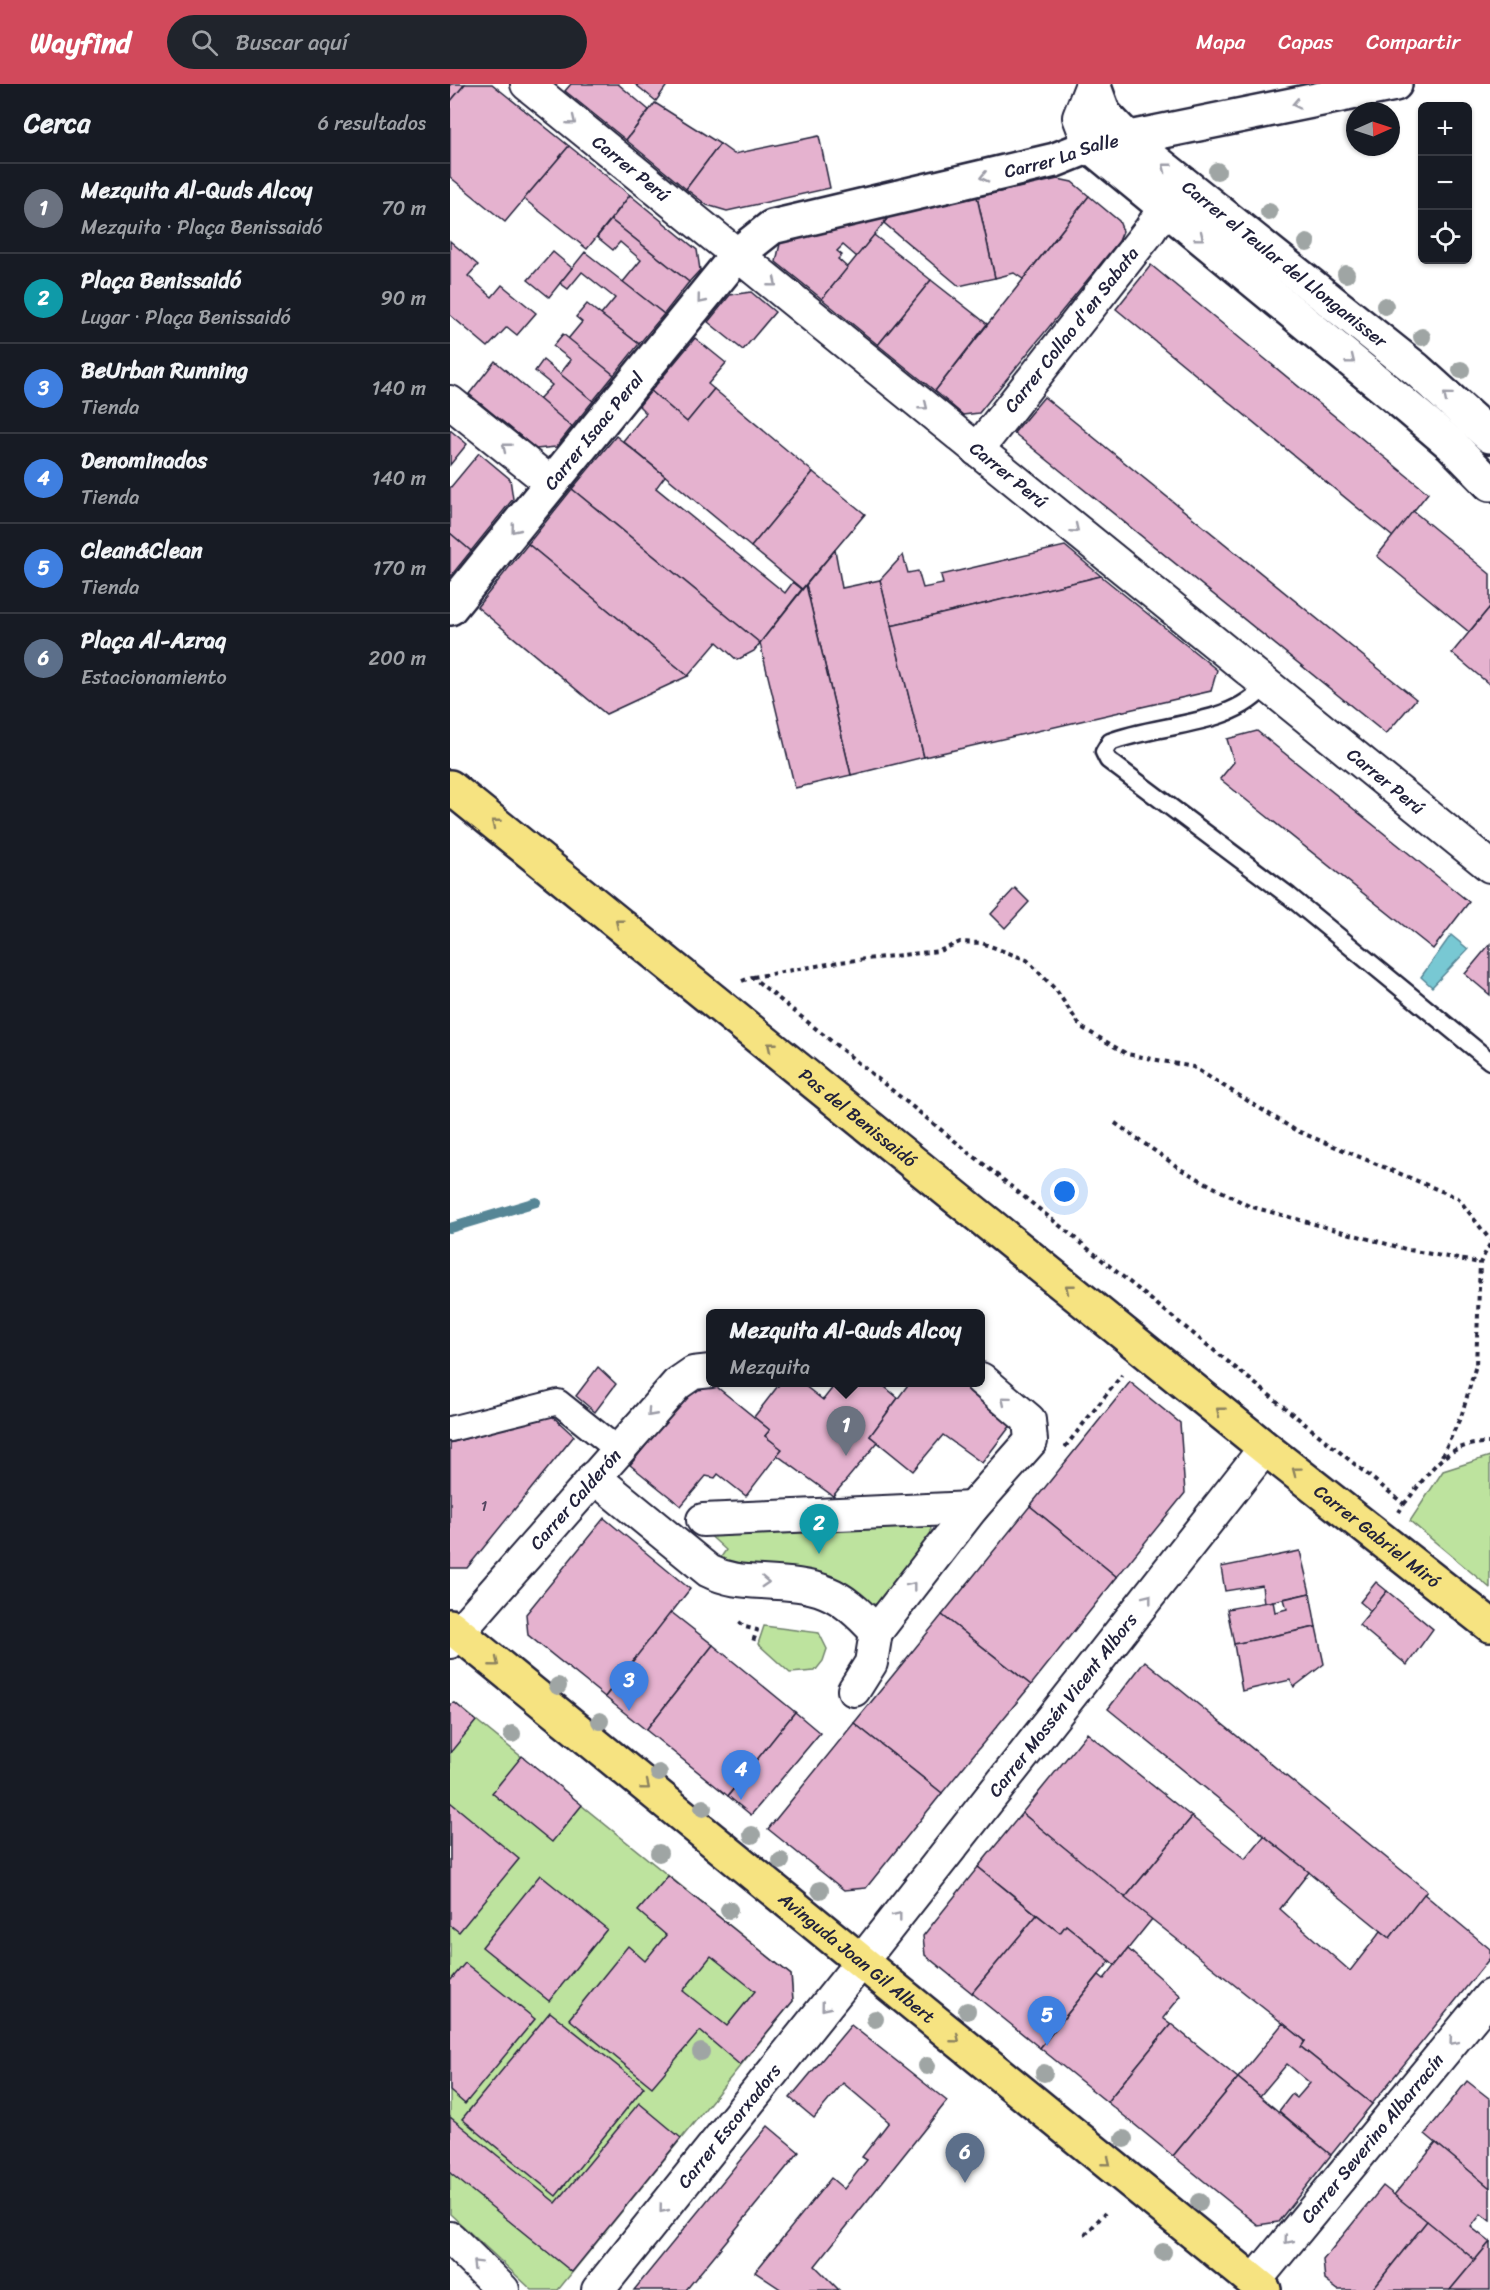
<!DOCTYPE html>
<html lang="es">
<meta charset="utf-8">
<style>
:root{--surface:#171b24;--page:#20242c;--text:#f1f3f6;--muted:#9ea1a6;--line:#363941;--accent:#d1495b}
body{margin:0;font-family:Sriracha,sans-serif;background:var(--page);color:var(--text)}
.controls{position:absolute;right:18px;top:18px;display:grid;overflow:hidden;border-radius:9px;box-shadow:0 2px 4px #0004}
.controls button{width:54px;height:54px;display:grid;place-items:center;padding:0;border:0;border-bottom:2px solid var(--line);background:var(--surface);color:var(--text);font:30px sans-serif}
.compass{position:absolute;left:896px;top:18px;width:54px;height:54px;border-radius:50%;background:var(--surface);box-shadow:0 2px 4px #0004;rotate:87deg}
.you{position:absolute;left:615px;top:1108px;width:21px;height:21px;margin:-15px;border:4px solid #fff;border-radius:50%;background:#1a73e8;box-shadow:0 0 0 9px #1a73e833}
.badge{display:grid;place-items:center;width:39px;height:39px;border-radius:50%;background:var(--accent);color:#fff;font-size:20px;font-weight:700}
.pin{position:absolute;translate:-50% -50px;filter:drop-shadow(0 2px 3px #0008)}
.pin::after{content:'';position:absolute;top:32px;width:21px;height:18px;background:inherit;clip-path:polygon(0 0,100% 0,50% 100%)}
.popup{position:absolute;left:256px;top:1225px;width:279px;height:78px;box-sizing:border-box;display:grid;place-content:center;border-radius:9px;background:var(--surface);filter:drop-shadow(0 2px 4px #0005);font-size:20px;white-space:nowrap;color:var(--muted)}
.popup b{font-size:22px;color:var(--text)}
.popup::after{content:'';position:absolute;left:50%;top:100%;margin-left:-12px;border:12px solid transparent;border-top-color:var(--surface)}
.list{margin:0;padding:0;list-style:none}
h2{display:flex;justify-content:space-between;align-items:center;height:78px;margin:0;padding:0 24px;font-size:26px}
h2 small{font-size:20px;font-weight:400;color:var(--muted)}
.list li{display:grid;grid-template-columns:39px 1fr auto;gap:18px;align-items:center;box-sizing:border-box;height:90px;padding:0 24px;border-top:2px solid var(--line)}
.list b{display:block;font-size:22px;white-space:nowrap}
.list p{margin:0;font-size:20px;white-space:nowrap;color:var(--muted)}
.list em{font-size:20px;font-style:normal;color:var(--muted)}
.icon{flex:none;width:33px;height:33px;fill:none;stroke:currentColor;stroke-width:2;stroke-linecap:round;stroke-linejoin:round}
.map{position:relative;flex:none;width:1040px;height:2206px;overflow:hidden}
header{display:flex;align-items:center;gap:36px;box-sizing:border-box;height:84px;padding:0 30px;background:var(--accent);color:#fff}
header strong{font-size:28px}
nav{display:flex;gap:33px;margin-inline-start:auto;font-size:21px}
.search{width:420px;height:54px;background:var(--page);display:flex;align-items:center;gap:15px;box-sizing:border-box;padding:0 21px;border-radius:33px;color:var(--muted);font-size:22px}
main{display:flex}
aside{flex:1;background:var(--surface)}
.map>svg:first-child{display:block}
</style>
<header>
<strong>Wayfind</strong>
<div class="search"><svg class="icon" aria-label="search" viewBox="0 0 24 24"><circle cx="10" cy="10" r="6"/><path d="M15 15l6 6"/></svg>Buscar aquí</div>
<nav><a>Mapa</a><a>Capas</a><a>Compartir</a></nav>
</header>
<main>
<aside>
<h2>Cerca<small>6 resultados</small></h2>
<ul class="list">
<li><span class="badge" style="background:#6b7280">1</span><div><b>Mezquita Al-Quds Alcoy</b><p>Mezquita · Plaça Benissaidó</p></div><em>70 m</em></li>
<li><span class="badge" style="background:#0f9aa8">2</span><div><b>Plaça Benissaidó</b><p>Lugar · Plaça Benissaidó</p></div><em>90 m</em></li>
<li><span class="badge" style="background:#3f7fe0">3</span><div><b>BeUrban Running</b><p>Tienda</p></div><em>140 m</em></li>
<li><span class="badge" style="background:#3f7fe0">4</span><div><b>Denominados</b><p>Tienda</p></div><em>140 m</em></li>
<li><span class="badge" style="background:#3f7fe0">5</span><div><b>Clean&amp;Clean</b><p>Tienda</p></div><em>170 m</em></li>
<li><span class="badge" style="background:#5c6f8a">6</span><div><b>Plaça Al-Azraq</b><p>Estacionamiento</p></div><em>200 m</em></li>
</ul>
</aside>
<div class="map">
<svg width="1040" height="2206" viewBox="0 0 1040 2206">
<rect width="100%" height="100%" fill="#fff"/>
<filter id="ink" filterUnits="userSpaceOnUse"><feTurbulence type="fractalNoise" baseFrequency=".0167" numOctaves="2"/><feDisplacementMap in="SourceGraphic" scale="12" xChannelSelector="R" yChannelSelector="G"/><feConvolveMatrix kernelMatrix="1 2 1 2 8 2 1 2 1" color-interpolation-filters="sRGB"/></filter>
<g filter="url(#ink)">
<g fill="#bde39e" stroke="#70826c" stroke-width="1.5">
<path d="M1040,1372v132l-80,-67 33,-50z"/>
<path d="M480,1438l2,17 -52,64 -14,3 -143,-44 -2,-5 5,-7 -21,-19z"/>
<path d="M314,1542l55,7 8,16 -4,12 -8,10 -25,2 -32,-29z"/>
<path d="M5,1619l336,272 2,26 -235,289h-26l-82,-76v-510z"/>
</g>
<path fill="#78c8d3" stroke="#568696" stroke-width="1.5" d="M1001,851l17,14 -36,38 -11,-10z"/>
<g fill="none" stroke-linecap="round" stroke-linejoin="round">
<path stroke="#568696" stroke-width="10" d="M0,1144l86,-26"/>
</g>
<g fill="#e5b2cf" stroke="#22223b" stroke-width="1.5" fill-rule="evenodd">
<path d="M0,0h15l-15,18z"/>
<path d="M15,0h27l77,62 -64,76 -55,-45v-75z"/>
<path d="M121,0h47l31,26 -23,30 -61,-49z"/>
<path d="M185,0h33l-12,17z"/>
<path d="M205,19l65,41 -34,45 -60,-49z"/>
<path d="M369,52l11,52 -103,23 -20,-6 -21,-16 34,-45 14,10z"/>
<path d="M119,62l61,49 -43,54 -63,-50z"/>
<path d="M608,95l14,3 17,14 -66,83 -9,-6 -19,5 -18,-81z"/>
<path d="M180,111l67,55 3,20 -11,12 -78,-62z"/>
<path d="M639,112l30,25 4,10 -4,10 -140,172 -16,2 -28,-24z"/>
<path d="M527,113l18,81 -36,8 -75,-63 5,-7z"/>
<path d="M439,132l-32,41 -14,-12 -6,6 5,4 -4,4 10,9 -26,31 -46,-37 5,-23z"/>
<path d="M161,136l78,62 -25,32 -41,-32 18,-22 -21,-18 -7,8 -16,-13z"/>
<path d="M424,151l57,45 -53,65 -56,-46z"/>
<path d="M0,157l28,24 -10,11 24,21 10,-12 34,28 -19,22 -10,-8 -19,20 -38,-32z"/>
<path d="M103,168l19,16 -23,29 -21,-17z"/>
<path d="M135,168l79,62 -25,30 -38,-29 14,-17 -33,-26 -14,17 -8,-6z"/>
<path d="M701,181l277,228 -35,44 -277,-228z"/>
<path d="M481,196l56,44 -52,67 -57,-46z"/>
<path d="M301,208l24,20 -32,38 -35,-28 22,-27z"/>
<path d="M137,220l52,40 -25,31 -46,-36 14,-17 -6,-5z"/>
<path d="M113,250l51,41 -21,26 -33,-27 11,-14 -18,-14z"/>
<path d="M245,254l31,25 -18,21 6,5 -27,33 -36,-31z"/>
<path d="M93,276l50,41 -21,26 -34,-27 14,-15 -17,-14z"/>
<path d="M45,277l77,66 -16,20 -20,2 -67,-55z"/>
<path d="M264,305l99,83 -62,75 -128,-106 23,-28 -7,-7 12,-15 36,31z"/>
<path d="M594,313l372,302 -30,35 -372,-301z"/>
<path d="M0,346l17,14 -17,21z"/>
<path d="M166,352l49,40 -9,12 129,105 8,-11 9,7 -42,54 -188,-154z"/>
<path d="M29,369l31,26 3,20 -42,52 -21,-18v-45z"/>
<path d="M363,388l52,42 -63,75 -51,-42z"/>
<path d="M122,405l188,154 -6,8 -17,9 -20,-18 -29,34 -160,-132z"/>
<path d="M963,427l77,63v33l-21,25 -92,-76z"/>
<path d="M0,449l21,18 -21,26z"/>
<path d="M78,460l160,132 -82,38 -129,-107z"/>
<path d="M615,462l36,30 -210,50 -11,-46 23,-25 5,18 10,-2 5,17 20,-4 -2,-9z"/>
<path d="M385,466l7,38 38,-8 44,177 -73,18 -45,-190z"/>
<path d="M651,492l116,94 -6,21 -287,66 -33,-131z"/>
<path d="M356,501l45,190 -56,13 -35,-145z"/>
<path d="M1040,523v78l-38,-32z"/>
<path d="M807,647l212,171 -36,47 -213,-170 14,-17 -7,-23z"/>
<path d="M565,804l14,14 -24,26 -14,-14z"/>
<path d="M1040,860v51l-25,-21z"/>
<path d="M148,1283l18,17 -21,28 -19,-16z"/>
<path d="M252,1291l68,55 -5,6 17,13 -36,47 -28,-22 -3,4 -9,-2 -25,30 -51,-41z"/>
<path d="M331,1298h19l23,18 14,-18h42l19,16 -28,38 8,6 -45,54 -56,-41 5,-6 -17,-13 5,-6 -16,-13z"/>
<path d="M460,1298h66l42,34 -36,47 -39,-28 -30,36 -43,-35z"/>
<path d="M680,1298l50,41 5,70 -68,84 -87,-71z"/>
<path d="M101,1331l23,21 -107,132h-17v-125z"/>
<path d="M580,1422l87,71 -86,108 -89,-70z"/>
<path d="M154,1434l86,71 -85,108 -77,-62 -2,-21z"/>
<path d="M850,1467l10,42 -46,10 -2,-18 -37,6 -4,-24z"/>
<path d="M926,1498l11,9 -16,20 -11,-9z"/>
<path d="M937,1507l46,38 -26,36 -48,-40z"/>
<path d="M860,1509l6,34 -82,17 -7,-35 46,-8 2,11 12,-3 -3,-10z"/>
<path d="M221,1528l42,33 -67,85 -41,-33z"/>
<path d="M492,1531l89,70 -89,108 -88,-70z"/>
<path d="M866,1543l8,37 -30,23 -4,-7 -48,11 -8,-47z"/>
<path d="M263,1561l82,67 -67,84 -82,-66z"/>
<path d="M695,1577l282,230 -37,47 -282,-229z"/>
<path d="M5,1619l21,18 -26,32v-49z"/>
<path d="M345,1628l25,21 -69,82 -23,-19z"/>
<path d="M404,1639l88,70 -76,95 -22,2 -76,-61z"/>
<path d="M637,1649l105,84 -67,81 -103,-85z"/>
<path d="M72,1672l60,49 -30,37 -60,-49z"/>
<path d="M0,1718l69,57 -60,73 -9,-7z"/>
<path d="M572,1729l130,106 -37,46 -49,-40 -6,8 -82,-66z"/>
<path d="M742,1733l53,42 19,-23 45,36 -29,37 70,62 31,-40 9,7 34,-44 66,55v9l-118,146 -71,-57 4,-6 -180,-143z"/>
<path d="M528,1783l59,48 -65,78 -47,-38 -2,-19z"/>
<path d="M90,1791l67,54 -58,72 -67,-54z"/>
<path d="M218,1792l123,99 2,26 -53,64 -40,-34 -48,56 -83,-68 59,-73 17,15 21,-26 -28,-24zM261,1872l44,35 -28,35 -44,-35z"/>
<path d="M587,1831l23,18 6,-8 44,36 -70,87 -68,-55z"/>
<path d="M678,1865l53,47 -18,22 8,6 -64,78 -67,-54 59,-73 5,4z"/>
<path d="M15,1879l70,56 -70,85 -15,-13v-110z"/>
<path d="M100,1928l94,75 -88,109 -94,-77z"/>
<path d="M833,1939l22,18 -4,6 71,57 -41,51 -52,-44 13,-17 5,4 13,-15 -23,-19 -27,32 -22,-18z"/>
<path d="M721,1940l67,54 -65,78 -66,-54z"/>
<path d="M401,1941l96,76 -132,165 24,24h-57l-27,-18 76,-94 13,11 23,-29 -5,-3 27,-35 -46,-39 -29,35 -24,-20z"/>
<path d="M788,1994l93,77 -53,67 -20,3 -85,-69z"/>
<path d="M1017,1997l23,18v89l-65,-54z"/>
<path d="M189,2019l42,35 -109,134 -122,-99v-56l106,86z"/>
<path d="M318,2042l31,26 -113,138h-52z"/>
<path d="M986,2059l54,45v33l-9,-7 -10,13 19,15 -15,18 -81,-65z"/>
<path d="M933,2102l44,35 -55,69h-34l-13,-10 -2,-20z"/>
<path d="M977,2137l48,39 -25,30h-78z"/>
<path d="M1040,2158v48h-40z"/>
</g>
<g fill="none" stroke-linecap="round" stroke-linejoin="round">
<g stroke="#22223b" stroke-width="21">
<path id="service" d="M816,600c-31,43 -109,39 -156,58l-6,10 4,8 181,136 201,165"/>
</g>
<g stroke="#22223b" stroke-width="28">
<path id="pedestrian" d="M0,1345l108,-27 60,48"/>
</g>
<g stroke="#22223b" stroke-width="36">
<g id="minor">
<path id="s1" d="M77,0l963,782"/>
<path d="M640,62l-11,-29 13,-33"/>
<path d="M0,318l101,81"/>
<path id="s2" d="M527,366l173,-220 14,-22"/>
<path d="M144,1393l115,94c18,9 33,10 53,11 56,3 76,7 114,50"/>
<path d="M253,1436l269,-12"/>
<path id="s3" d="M0,1558l227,-258 16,-11 18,-2"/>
<path d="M404,1606l17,-27 5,-31 96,-124 59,-67 -2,-21 -48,-41"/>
<path d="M0,2154l53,52"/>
<path id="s4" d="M804,2198l236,-286"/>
<path id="s5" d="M148,2206l263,-328 404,-514"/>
</g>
</g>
<g stroke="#22223b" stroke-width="38">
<g id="tertiary">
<path id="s6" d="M643,0l11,30 25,26 287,229 74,67"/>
<path d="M640,62l314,258 47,40 39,40"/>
<path id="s7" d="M0,524l288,-354 34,-27 283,-67 35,-14 305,-62"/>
</g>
</g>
<g stroke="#22223b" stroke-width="38">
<g id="primary">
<path id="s8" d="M0,703l815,661 225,177"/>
<path id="s9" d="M0,1542l814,664"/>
</g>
</g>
<g stroke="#22223b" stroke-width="4" stroke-dasharray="4.5 4.5" stroke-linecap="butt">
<path d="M303,893l86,-15 100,-11 21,-9 22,1 45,17 29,30 25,37 46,27 66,13 102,63 163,68 32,42"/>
<path d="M292,897l10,-4 652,527 -5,8"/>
<path d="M665,1039l67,47 67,36 160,44 71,13"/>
<path d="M615,1363l57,-72"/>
<path d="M992,1372l20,-42 14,-49 4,-102 10,-19"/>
<path d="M954,1420c27,-32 39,-62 86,-61"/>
<path d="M289,1538l6,5 12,3 -4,12"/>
<path d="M635,2151l20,-22"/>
</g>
<use href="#service" stroke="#fff" stroke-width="16"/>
<use href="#pedestrian" stroke="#fff" stroke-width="24"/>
<use href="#minor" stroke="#fff" stroke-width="32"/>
<use href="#tertiary" stroke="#fff" stroke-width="33"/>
<use href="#primary" stroke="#f6e381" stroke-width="33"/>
</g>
<g fill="#9fa5a4">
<circle cx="767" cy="87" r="9"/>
<circle cx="819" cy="128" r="9"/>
<circle cx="857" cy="159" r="9"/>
<circle cx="896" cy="190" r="9"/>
<circle cx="935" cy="222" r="9"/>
<circle cx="972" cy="253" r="9"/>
<circle cx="1011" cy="286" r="9"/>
<circle cx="108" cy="1602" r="9"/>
<circle cx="150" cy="1637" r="9"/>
<circle cx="62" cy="1650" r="9"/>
<circle cx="209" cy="1689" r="9"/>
<circle cx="253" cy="1724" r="9"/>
<circle cx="302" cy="1751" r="9"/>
<circle cx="209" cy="1769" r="9"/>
<circle cx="331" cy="1777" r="9"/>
<circle cx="370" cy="1806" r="9"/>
<circle cx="279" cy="1826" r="9"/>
<circle cx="517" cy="1927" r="9"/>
<circle cx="425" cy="1935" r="9"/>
<circle cx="251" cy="1968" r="9"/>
<circle cx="477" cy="1982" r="9"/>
<circle cx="594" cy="1989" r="9"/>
<circle cx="674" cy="2055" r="9"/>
<circle cx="749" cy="2118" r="9"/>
<circle cx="713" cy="2168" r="9"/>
</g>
<defs><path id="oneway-chevron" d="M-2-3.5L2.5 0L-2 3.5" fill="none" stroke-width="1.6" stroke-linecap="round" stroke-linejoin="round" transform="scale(1.5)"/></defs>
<g stroke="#9c9ca7">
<use href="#oneway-chevron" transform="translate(846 20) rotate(168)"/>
<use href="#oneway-chevron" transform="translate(122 37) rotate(39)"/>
<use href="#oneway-chevron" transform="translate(716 83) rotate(-142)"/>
<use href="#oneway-chevron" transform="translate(534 93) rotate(167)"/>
<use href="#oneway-chevron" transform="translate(750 153) rotate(39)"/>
<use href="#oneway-chevron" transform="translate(323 199) rotate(39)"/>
<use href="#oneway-chevron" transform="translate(251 216) rotate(129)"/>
<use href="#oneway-chevron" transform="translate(901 276) rotate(39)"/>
<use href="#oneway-chevron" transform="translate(997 312) rotate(-140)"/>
<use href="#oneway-chevron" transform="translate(474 322) rotate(39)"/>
<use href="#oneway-chevron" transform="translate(56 363) rotate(-141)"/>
<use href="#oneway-chevron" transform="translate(65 445) rotate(129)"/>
<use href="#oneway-chevron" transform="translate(625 445) rotate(39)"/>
<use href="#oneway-chevron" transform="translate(555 1316) rotate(-140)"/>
<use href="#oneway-chevron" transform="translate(201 1329) rotate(132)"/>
<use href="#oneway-chevron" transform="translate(315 1498) rotate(3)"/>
<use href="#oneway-chevron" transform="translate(462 1502) rotate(-52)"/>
<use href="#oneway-chevron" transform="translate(698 1514) rotate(-52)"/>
<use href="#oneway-chevron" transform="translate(448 1832) rotate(-52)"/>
<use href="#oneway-chevron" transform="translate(375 1923) rotate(129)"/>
<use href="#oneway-chevron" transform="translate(1003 1957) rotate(130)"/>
<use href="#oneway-chevron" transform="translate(213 2125) rotate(129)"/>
<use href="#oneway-chevron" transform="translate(838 2156) rotate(130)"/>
<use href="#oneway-chevron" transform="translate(26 2180) rotate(-135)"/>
</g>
<g stroke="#8c825e">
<use href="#oneway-chevron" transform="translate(45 739) rotate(-141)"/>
<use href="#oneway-chevron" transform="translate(169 839) rotate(-141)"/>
<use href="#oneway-chevron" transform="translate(321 962) rotate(-141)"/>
<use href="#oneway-chevron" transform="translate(619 1204) rotate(-141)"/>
<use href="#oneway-chevron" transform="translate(770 1327) rotate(-141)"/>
<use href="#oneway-chevron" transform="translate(846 1387) rotate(-143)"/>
<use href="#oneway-chevron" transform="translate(45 1579) rotate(39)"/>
<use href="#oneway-chevron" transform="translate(196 1702) rotate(39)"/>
<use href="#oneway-chevron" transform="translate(506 1955) rotate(39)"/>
<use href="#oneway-chevron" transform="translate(657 2078) rotate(39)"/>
</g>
</g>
<g text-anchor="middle" stroke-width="4.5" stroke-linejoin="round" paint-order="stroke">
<g font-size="15" fill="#534660">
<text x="34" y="1427">1</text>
</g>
<g font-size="18" fill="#22223b" stroke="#fff">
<text dy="6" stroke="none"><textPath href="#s7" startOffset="798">Carrer La Salle</textPath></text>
<text dy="6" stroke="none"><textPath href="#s1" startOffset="134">Carrer Perú</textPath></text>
<text dy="6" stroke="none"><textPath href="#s6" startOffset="267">Carrer el Teular del Llonganisser</textPath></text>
<text dy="6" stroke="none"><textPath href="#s2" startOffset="153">Carrer Collao d'en Sabata</textPath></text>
<text dy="6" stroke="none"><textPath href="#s7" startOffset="228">Carrer Isaac Peral</textPath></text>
<text dy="6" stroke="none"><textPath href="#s1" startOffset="620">Carrer Perú</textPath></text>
<text dy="6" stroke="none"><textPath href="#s1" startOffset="1106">Carrer Perú</textPath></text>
<text dy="6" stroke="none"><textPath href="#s8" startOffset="525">Pas del Benissaidó</textPath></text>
<text dy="6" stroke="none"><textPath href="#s3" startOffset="190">Carrer Calderón</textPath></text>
<text dy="6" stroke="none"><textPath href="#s8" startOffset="1192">Carrer Gabriel Miró</textPath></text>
<text dy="6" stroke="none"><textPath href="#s5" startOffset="747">Carrer Mossén Vicent Albors</textPath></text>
<text dy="6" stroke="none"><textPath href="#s9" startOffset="525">Avinguda Joan Gil Albert</textPath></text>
<text dy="6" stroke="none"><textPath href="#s5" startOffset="210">Carrer Escorxadors</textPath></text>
<text dy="6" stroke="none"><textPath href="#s4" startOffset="186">Carrer Severino Albarracín</textPath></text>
</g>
</g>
</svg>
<div class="controls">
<button>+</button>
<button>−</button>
<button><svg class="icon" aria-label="locate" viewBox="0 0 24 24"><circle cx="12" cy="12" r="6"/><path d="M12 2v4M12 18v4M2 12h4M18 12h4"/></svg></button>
</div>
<svg class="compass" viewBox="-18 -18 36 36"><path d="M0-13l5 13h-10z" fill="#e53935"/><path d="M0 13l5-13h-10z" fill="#9ea1a6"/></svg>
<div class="you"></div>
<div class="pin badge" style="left:396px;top:1372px;background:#6b7280">1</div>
<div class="popup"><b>Mezquita Al-Quds Alcoy</b>Mezquita</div>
<div class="pin badge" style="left:369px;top:1470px;background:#0f9aa8">2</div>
<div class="pin badge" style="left:179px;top:1627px;background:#3f7fe0">3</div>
<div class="pin badge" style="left:291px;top:1716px;background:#3f7fe0">4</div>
<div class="pin badge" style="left:597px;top:1962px;background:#3f7fe0">5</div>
<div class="pin badge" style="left:515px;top:2099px;background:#5c6f8a">6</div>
</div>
</main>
